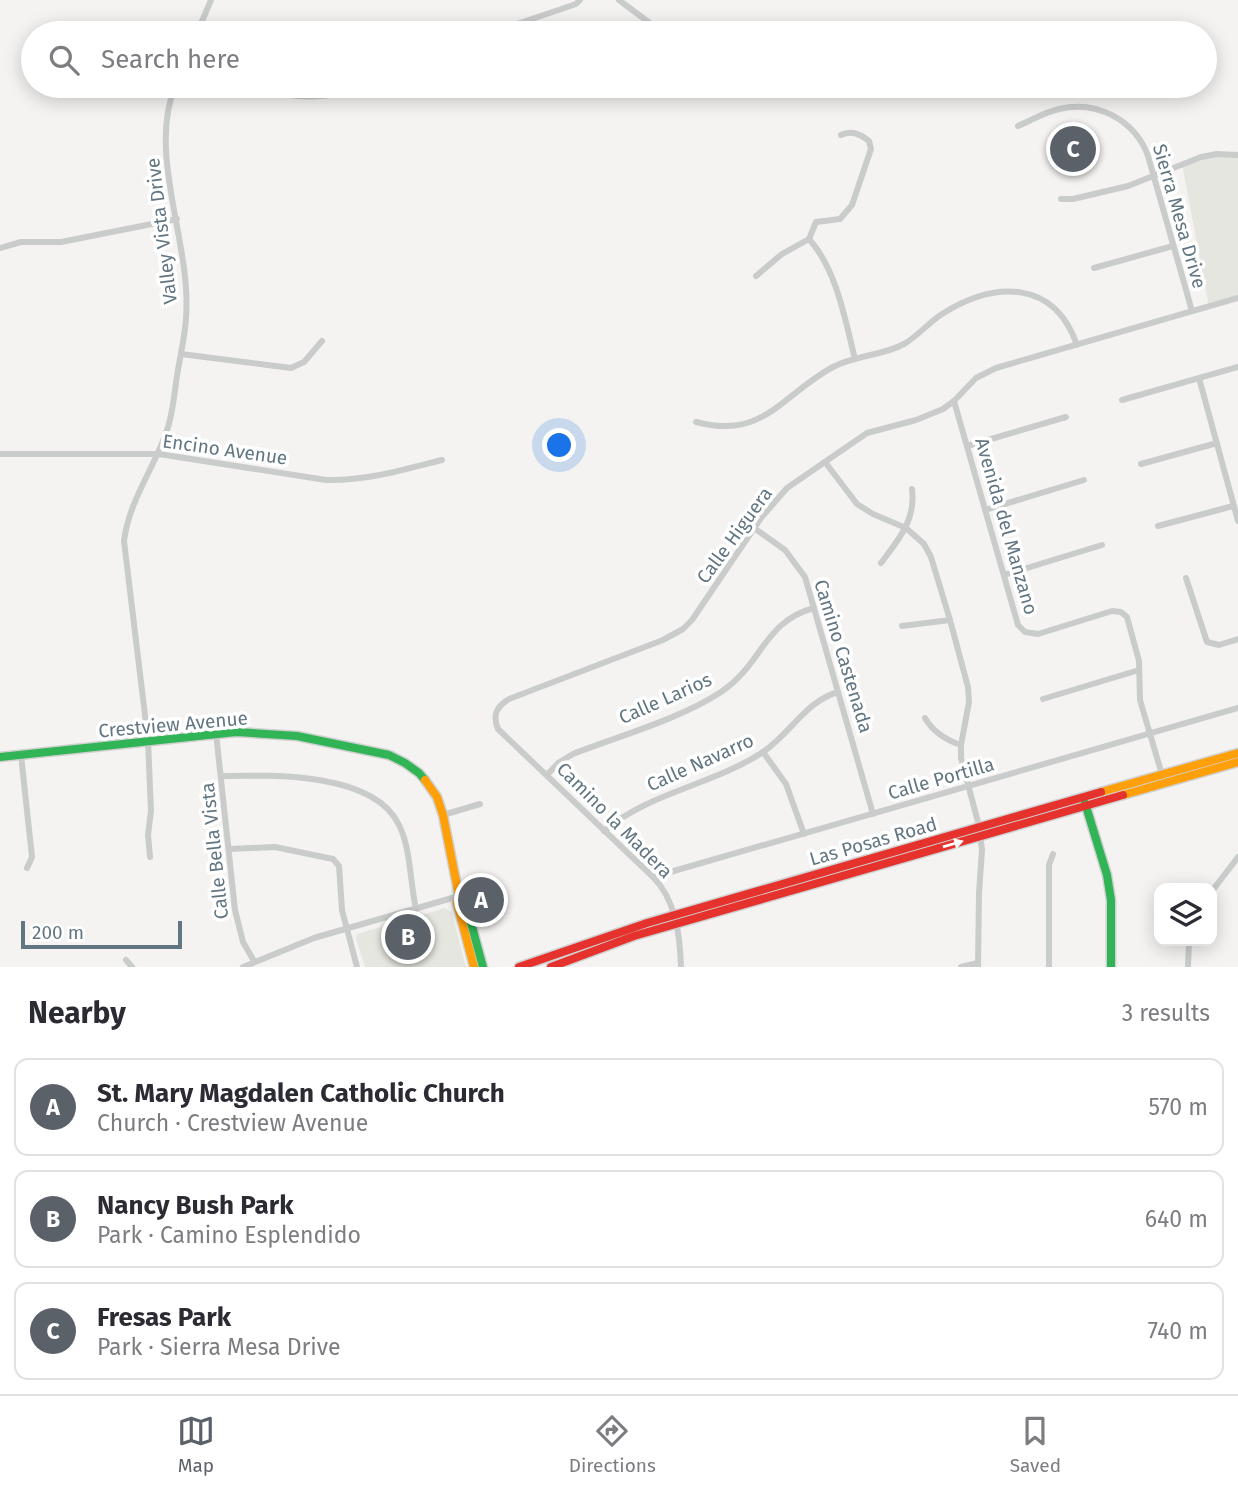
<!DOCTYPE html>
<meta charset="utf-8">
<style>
:root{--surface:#fff;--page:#f2f2f3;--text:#2b2b33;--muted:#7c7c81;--line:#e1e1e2;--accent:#5b6168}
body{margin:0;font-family:"Fira Sans",sans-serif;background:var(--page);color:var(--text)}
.controls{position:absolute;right:21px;bottom:21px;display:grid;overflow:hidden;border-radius:14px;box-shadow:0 4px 18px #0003}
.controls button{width:63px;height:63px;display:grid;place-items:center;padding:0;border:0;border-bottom:2px solid var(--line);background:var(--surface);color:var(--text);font:35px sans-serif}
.scale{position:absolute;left:21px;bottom:18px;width:161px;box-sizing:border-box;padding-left:7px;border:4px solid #627682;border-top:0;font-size:19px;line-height:24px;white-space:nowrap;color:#627682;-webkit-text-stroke:5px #fff;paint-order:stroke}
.you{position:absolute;left:560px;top:446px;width:24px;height:24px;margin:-18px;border:5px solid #fff;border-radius:50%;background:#1a73e8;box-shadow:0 0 0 10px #1a73e833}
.badge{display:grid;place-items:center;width:46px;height:46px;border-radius:50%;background:var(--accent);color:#fff;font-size:23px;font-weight:700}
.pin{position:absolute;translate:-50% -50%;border:4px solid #fff;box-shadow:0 2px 7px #0006}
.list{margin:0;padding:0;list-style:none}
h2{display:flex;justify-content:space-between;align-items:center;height:91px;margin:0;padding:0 28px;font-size:30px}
h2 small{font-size:23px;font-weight:400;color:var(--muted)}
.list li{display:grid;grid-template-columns:46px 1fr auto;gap:21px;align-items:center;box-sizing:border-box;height:98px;margin:0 14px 14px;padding:0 14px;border:2px solid var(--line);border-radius:14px}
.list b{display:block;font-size:26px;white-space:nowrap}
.list p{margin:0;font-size:23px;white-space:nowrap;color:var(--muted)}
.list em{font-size:23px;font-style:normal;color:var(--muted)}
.icon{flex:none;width:38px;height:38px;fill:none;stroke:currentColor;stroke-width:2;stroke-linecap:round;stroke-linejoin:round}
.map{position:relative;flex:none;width:1238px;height:967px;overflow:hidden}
.search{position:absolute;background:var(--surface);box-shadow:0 4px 18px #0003;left:21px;right:21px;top:21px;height:77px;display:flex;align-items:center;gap:18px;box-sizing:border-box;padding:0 24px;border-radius:38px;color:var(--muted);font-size:26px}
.sheet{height:427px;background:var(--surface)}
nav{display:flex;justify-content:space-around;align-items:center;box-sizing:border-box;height:98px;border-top:2px solid var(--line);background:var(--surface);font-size:19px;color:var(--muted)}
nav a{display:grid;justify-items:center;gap:4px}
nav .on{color:var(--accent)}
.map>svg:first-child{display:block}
</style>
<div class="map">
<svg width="1238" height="967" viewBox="0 0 1238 967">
<rect width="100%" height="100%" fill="#f4f3f1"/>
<g fill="#e4e6df">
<path d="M1238,155v143l-29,9 -27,-143 19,-7z"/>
<path d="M445,908l7,5 14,54h-101l-9,-28 1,-5z"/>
</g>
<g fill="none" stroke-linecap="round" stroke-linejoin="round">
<g stroke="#d0d1d1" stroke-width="11">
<g id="fast">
<path d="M0,757l236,-25 61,4 92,19 16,8 14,10 6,7"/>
<path d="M1085,803l22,72 4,25v67"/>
<path d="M459,896l6,5 18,66"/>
</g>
</g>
<g stroke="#d0d1d1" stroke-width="11">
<g id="slow">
<path d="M425,780l12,17 6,18 16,81 -2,7 17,64"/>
<path d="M1101,792l137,-39"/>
<path d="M1123,795l115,-33"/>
</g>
</g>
<g stroke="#d0d1d1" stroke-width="11">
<g id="jam">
<path d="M519,967l128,-44 454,-131"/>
<path d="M551,967l83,-31 489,-141"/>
</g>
</g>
<g stroke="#cacccc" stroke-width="6">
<path d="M619,0l44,33"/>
<path d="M197,33l14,-33"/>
<path d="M491,33l85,-29 4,-4"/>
<path d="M249,86c38,12 77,16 114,0"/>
<path d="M1018,126c14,-6 27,-14 41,-17 38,-9 76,11 89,47l44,155"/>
<path d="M1061,199h12l55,-13 73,-29 16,-3 21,1"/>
<path d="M809,239c28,31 36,81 46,120"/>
<path d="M0,248l21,-6h40l116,-23"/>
<path d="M1094,268l79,-22"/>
<path d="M756,276l26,-22 27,-15 7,-17 24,-3 12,-14 19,-56 -2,-8c-9,-7 -17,-11 -28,-6"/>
<path d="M181,354l110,14 13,-6 18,-21"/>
<path d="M1199,378l39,143"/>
<path d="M1122,400l116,-33"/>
<path d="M954,401l64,224 7,7 13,2 74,-23 9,1 6,5 12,44 1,39 23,78"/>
<path d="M696,422c68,18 85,-27 137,-55 22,-12 49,-11 71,-23 14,-8 24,-21 38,-30 52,-33 112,-35 135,31"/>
<path d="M967,446l99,-29"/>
<path d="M0,454h159l167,26c40,1 77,-10 116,-20"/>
<path d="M825,462l32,42 16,10 33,14 18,16 7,13 19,63 18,67 1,15 -8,43v13l18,68 3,24 -3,43 -1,74"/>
<path d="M1141,464l76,-21"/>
<path d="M985,510l99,-30"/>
<path d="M1158,526l75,-20"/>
<path d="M754,528l31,22 20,27 68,237"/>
<path d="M881,563c18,-24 35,-43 31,-74"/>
<path d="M1004,575l98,-30"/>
<path d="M1186,578l21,64 12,3 19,-6"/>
<path d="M902,626l48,-6"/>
<path d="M1043,699l96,-29"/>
<path d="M925,718c8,14 21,22 36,27"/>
<path d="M216,733l19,177 8,32 11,19"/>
<path d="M763,752l23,32 18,50"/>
<path d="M21,755l11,102 -5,11"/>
<path d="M547,775l11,-12 15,-9c46,-18 107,-35 148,-62 41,-27 43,-71 93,-84"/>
<path d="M221,776c51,-1 153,-4 178,49 12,24 11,58 17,84"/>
<path d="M443,815l37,-11"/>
<path d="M604,831c46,-39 109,-46 159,-79 27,-18 43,-51 75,-60"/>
<path d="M229,849l46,-2 58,12 6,7 3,44 15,57"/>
<path d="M150,857l-2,-22 3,-24 -3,-71 -24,-199c5,-40 29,-71 42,-108 7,-18 8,-38 11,-57 3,-20 8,-39 9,-58 6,-74 -39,-162 -11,-232"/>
<path d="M653,877l585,-169"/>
<path d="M1212,891l26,-34"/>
<path d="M126,960l6,7"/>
<path d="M243,967l71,-29 145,-42"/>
<path d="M681,967c-1,-31 -5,-67 -28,-90l-155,-148c-6,-14 -1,-23 11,-30l154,-59 20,-11 9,-9 69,-102 26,-30 80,-55 49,-13 27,-11 11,-8 22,-23 20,-10 242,-70"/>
<path d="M961,967l17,-4"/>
<path d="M1049,967v-102l4,-11"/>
<path d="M1188,967l1,-26"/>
</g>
<use href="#fast" stroke="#30b455" stroke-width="8"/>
<use href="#slow" stroke="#ff9f0a" stroke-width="8"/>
<use href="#jam" stroke="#e5322d" stroke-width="8"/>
</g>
<defs><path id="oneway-solid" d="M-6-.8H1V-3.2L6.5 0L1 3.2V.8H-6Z" transform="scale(1.75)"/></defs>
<use fill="#fff" href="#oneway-solid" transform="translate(953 844) rotate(-16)"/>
<g text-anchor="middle" stroke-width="7" stroke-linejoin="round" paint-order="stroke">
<g font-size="19" fill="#627682" stroke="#fff">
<text transform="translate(1180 216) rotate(74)" y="7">Sierra Mesa Drive</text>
<text transform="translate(161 231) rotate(-97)" y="7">Valley Vista Drive</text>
<text transform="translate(225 449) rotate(8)" y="7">Encino Avenue</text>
<text transform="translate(1007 526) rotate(74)" y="7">Avenida del Manzano</text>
<text transform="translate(734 535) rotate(-54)" y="7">Calle Higuera</text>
<text transform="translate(844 656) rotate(73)" y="7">Camino Castenada</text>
<text transform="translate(665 698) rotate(-24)" y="7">Calle Larios</text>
<text transform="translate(173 724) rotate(-5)" y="7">Crestview Avenue</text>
<text transform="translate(700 762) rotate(-24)" y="7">Calle Navarro</text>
<text transform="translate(941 778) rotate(-16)" y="7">Calle Portilla</text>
<text transform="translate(615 820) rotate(45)" y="7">Camino la Madera</text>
<text transform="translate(873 841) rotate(-16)" y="7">Las Posas Road</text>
<text transform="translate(214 851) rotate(-96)" y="7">Calle Bella Vista</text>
</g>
</g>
</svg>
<div class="controls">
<button><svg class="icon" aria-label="layers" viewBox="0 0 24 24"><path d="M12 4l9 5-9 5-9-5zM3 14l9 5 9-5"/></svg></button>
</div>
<div class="scale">200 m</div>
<div class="you"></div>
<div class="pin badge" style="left:481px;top:900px">A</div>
<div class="pin badge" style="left:408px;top:937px">B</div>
<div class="pin badge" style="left:1073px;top:149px">C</div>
<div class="search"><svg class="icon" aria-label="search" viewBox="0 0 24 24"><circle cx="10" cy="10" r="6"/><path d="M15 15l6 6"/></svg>Search here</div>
</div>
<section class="sheet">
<h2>Nearby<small>3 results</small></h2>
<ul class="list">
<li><span class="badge">A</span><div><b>St. Mary Magdalen Catholic Church</b><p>Church · Crestview Avenue</p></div><em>570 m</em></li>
<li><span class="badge">B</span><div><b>Nancy Bush Park</b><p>Park · Camino Esplendido</p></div><em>640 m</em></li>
<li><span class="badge">C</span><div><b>Fresas Park</b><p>Park · Sierra Mesa Drive</p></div><em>740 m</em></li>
</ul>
</section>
<nav>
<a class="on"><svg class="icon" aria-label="map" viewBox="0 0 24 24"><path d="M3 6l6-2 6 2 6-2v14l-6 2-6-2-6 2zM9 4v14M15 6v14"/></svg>Map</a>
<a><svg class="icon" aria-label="directions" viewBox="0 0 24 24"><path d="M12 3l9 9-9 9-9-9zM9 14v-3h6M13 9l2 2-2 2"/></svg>Directions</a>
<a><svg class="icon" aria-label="saved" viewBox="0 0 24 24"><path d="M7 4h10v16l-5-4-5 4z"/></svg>Saved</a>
</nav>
